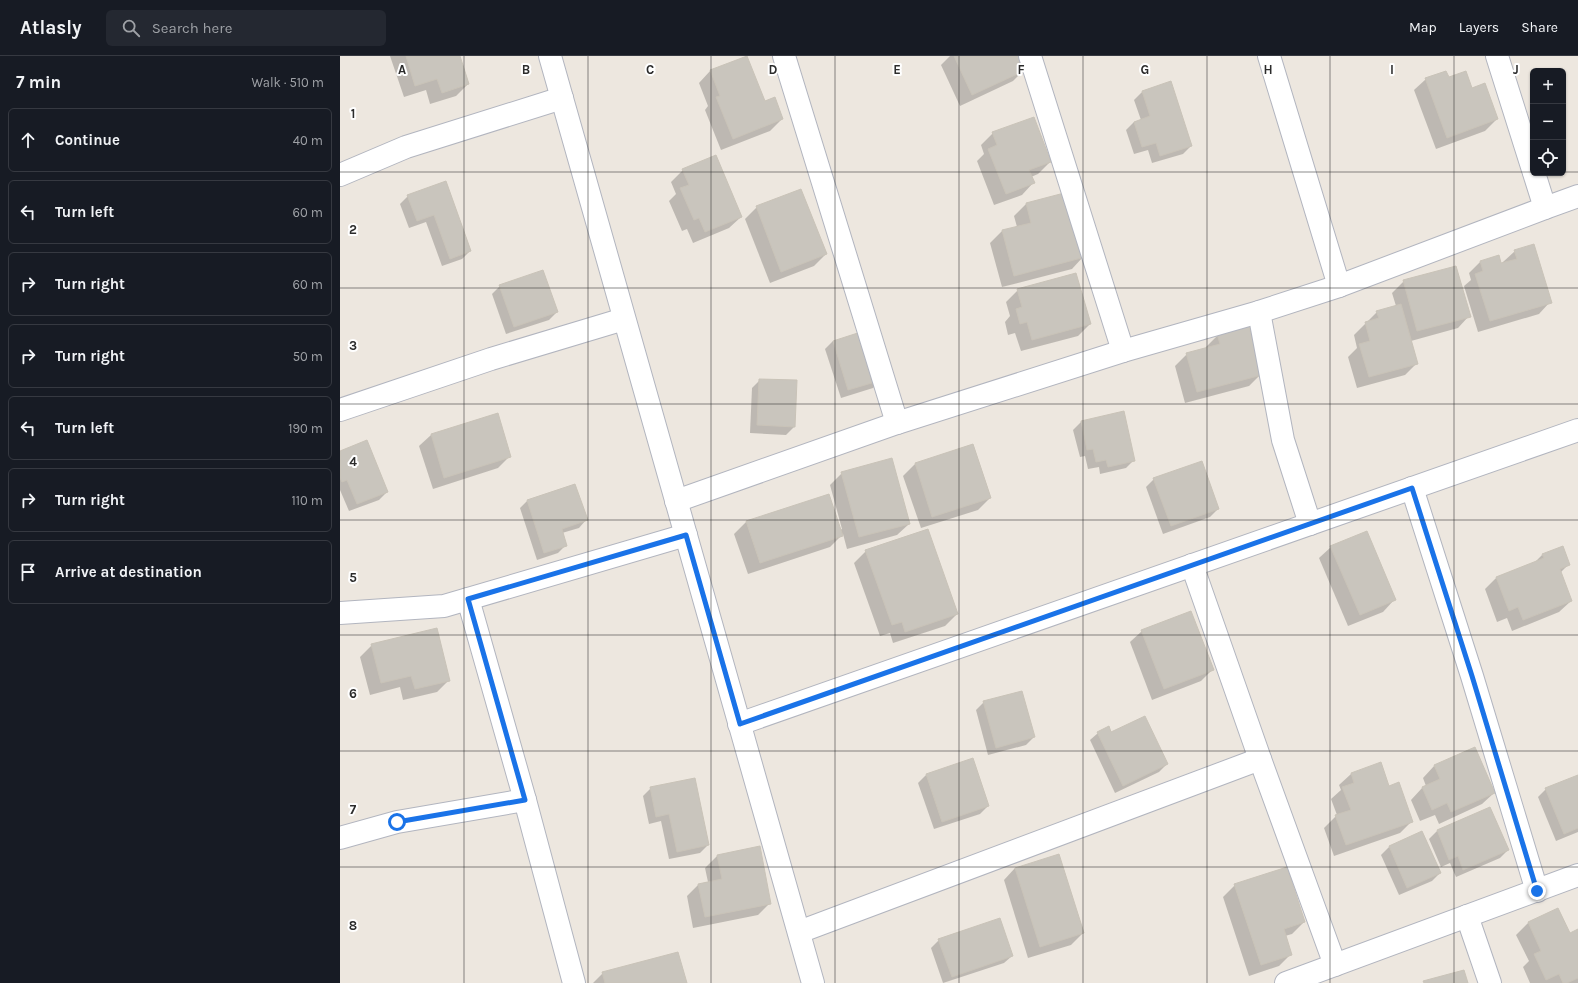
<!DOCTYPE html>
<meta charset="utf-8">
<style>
:root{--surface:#171b24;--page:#242831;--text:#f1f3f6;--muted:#9ea1a6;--line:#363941}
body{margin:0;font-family:Karla,sans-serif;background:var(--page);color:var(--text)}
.controls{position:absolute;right:12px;top:12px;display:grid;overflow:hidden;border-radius:6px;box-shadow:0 1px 3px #0004}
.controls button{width:36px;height:36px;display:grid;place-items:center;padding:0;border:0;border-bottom:1px solid var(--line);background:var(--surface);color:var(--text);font:20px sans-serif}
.stop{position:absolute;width:12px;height:12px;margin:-9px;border:3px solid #1a73e8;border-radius:50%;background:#fff}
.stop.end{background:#1a73e8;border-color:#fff;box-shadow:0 1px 4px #0008}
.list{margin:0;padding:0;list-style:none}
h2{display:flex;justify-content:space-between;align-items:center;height:52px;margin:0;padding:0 16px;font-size:17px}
h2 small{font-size:13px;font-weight:400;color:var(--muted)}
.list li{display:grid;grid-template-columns:26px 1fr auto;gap:12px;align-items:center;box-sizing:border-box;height:64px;margin:0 8px 8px;padding:0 8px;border:1px solid var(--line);border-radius:6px}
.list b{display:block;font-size:15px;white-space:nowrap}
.list em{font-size:13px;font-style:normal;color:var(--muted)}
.icon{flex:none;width:22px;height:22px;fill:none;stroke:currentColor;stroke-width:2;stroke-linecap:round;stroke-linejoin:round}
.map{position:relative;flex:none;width:1238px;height:927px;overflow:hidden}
header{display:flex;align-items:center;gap:24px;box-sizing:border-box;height:56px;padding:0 20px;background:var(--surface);border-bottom:1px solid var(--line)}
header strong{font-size:19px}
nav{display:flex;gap:22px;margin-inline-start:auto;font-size:14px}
.search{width:280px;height:36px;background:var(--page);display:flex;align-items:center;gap:10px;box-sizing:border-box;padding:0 14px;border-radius:6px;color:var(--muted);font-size:15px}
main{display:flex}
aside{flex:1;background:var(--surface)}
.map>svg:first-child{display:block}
</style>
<header>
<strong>Atlasly</strong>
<div class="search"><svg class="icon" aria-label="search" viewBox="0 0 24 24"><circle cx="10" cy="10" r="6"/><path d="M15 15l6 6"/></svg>Search here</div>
<nav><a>Map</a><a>Layers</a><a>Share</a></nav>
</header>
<main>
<aside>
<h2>7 min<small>Walk · 510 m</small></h2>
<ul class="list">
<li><svg class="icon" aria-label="ahead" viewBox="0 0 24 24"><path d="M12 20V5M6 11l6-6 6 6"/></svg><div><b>Continue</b></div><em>40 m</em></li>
<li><svg class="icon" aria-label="left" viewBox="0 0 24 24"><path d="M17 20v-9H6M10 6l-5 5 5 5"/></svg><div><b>Turn left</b></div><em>60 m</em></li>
<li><svg class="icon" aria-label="right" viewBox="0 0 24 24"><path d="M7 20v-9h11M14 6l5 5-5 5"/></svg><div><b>Turn right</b></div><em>60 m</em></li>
<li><svg class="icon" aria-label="right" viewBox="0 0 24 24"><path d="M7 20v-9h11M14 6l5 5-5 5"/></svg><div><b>Turn right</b></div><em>50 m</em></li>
<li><svg class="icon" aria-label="left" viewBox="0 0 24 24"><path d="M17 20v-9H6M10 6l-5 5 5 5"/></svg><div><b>Turn left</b></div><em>190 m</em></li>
<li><svg class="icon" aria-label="right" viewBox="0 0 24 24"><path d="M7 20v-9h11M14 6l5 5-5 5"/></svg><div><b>Turn right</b></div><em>110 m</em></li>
<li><svg class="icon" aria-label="arrive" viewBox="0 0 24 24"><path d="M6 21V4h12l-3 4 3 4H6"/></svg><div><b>Arrive at destination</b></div></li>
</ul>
</aside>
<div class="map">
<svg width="1238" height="927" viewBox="0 0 1238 927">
<rect width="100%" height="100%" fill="#ede7df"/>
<g fill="#0003">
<path d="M50,0h69l9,28 -12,12 -26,8 -4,-14 -22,7z"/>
<path d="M610,0h76l-1,13 -12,12 -53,25 -19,-41z"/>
<path d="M406,1l18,45 18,17 -12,12 -49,19 -16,-40 3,-4 -9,-23 11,-12z"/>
<path d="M1108,22l23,11 26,30 -12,12 -49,18 -22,-59 12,-11z"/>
<path d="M830,27l21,63 -8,8 -31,9 -4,-13 -14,4 -8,-24 8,-8 7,-2 -7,-20 8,-8z"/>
<path d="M653,77l57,29 -12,12 -7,3 2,6 -11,12 -28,10 -17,-44 7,-7 -3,-9z"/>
<path d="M343,114l58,47 -12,11 -36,15 -6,-14 -5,2 -13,-30 7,-7 -5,-12z"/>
<path d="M105,126l25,69 -8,8 -20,7 -16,-44 -17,6 -9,-24 8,-8z"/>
<path d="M727,137l16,64 -11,12 -70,18 -12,-44 12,-12 15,-4 -3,-11 12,-12z"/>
<path d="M417,151l69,47 -12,12 -44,17 -25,-64z"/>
<path d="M1175,195l35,51 -11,12 -61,18 -14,-46 7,-6 -2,-7 11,-11 23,2v-2z"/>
<path d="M1064,225l65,35 -11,12 -47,13 6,22 -12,12 -48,13 -9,-31 9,-9 -3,-13 23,-23 19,-6 -4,-13z"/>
<path d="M160,230l57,26 -8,8 -43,14 -14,-40z"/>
<path d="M678,234l72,34 -12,12 -57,15 -6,-18 -7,2 -3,-13 5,-6 -4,-14z"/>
<path d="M878,279l43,39 -12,12 -64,17 -10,-37 12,-12 19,-5v-2z"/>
<path d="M493,285l48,39 -8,8 -32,10 -16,-49z"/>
<path d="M420,324l34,47 -8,8 -36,-2 2,-45z"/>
<path d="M783,356l11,48 -8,8 -26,6 -1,-7 -11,2 -3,-13 -5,1 -7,-27 8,-8z"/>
<path d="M157,358l13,42 -12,12 -65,21 -14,-43 12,-11z"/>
<path d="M0,396l47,40 -8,8 -30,11 -9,-21z"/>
<path d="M575,408l75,34 -12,12 -57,18 -18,-52z"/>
<path d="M502,417l67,51 -12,11 -50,14 -4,-15 -13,13 -82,27 -14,-40 12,-12 82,-27 12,35 2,-1 -12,-44z"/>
<path d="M814,423l64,30 -8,8 -47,17 -17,-47z"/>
<path d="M187,445l59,19 -7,8 -17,5 4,12 -8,8 -21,7 -17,-52z"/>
<path d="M991,491l63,53 -11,12 -35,14 -29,-68z"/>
<path d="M526,495l91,63 -12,12 -52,17 -3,-10 -10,3 -26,-73z"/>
<path d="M1202,499l27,9 -9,9 11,28 -12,11 -47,19 -5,-13 -10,4 -12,-33 12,-12 38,-15z"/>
<path d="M802,575l71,38 -12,12 -49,19 -22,-58z"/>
<path d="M32,589l77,35 -12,12 -34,8 -3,-13 -30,8 -10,-38z"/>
<path d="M644,646l50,35 -8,8 -38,10 -12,-45z"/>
<path d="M758,677l13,1 56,30 -8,8 -44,21 -25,-53z"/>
<path d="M1040,708l8,23 24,34 -12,12 -66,23 -10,-28 13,-13 -6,-16 10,-9 -2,-5 12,-11z"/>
<path d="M1094,710l60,27 -12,11 -43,20 -4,-9 -15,6 -9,-21 11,-12 4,-2 -3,-8z"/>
<path d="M586,719l62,31 -8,8 -46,15 -16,-46z"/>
<path d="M1238,720v56l-22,9 -18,-44 8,-8z"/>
<path d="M311,732l57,57 -8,8 -31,6 -8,-38 -12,3 -6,-28z"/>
<path d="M1149,753l19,41 -8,8 -44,19 -6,-14 -9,4 -12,-28 8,-8z"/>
<path d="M1082,776l18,41 -8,8 -33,14 -18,-40 8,-8z"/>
<path d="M419,791l11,56 -12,12 -65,13 -6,-32 11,-11 10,-3 -3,-14 12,-12z"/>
<path d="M675,812l68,65 -12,12 -43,13 -24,-78z"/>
<path d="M895,829l69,37 -12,12 -7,2 6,18 -12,12 -30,10 -26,-79z"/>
<path d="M1218,854l11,25 9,-5v53h-48l-7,-16 6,-6 -13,-26 12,-12z"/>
<path d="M599,884l73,16 -8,7 -61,20 -12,-35z"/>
<path d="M263,917l83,10h-93z"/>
</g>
<g fill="#c9c5bd" stroke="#c9c3b8">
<path d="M66,0h54l9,28 -27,9 -5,-14 -22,7z"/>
<path d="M407,0l18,45 10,-4 8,22 -50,20 -17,-42 4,-1 -10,-26z"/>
<path d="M614,0h72v14l-54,25z"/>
<path d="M1106,15l3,6 17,-6 6,17 13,-5 13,36 -51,19 -22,-60z"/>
<path d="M831,25l21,65 -32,10 -4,-13 -14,4 -8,-25 16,-6 -8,-25z"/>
<path d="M694,61l17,45 -22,8 6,13 -29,11 -18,-45 9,-4 -5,-13z"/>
<path d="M376,99l26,62 -37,15 -6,-14 -5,2 -14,-32 9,-3 -7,-16z"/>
<path d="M106,125l25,70 -21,8 -16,-44 -17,6 -10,-26z"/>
<path d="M461,133l26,65 -46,18 -25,-66z"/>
<path d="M728,136l17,65 -71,19 -12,-46 29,-7 -5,-20z"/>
<path d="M1194,188l18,59 -62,18 -15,-47 8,-3 -3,-10 19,-6 2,8 16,-4 -3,-9z"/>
<path d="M1116,210l15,51 -54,14 -14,-51z"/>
<path d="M203,214l15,42 -44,15 -15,-42z"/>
<path d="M736,217l15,51 -59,16 -5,-18 -7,2 -4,-15 6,-2 -5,-18z"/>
<path d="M1061,248l17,60 -49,13 -10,-33 11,-3 -5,-19 14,-4 -3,-7z"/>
<path d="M909,270l13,49 -65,17 -11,-39 34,-9 -3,-10z"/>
<path d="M527,274l15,50 -34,10 -15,-49z"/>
<path d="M419,323l38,1 -2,47 -38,-2z"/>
<path d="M784,355l11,50 -27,6 -2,-7 -10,2 -3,-13 -6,1 -6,-29z"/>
<path d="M158,357l13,44 -67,21 -13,-44z"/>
<path d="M27,384l21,52 -31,12 -10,-24 -5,2 -2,-4v-27z"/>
<path d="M633,388l18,54 -59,19 -17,-54z"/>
<path d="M552,402l18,66 -51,13 -18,-65z"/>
<path d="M862,405l17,48 -48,17 -18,-48z"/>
<path d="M235,428l13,36 -26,9 5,17 -23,7 -17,-53z"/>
<path d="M489,438l14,42 -83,27 -14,-42z"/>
<path d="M588,473l30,85 -53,18 -3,-10 -10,3 -27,-75z"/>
<path d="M1027,475l29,69 -36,15 -30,-69z"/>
<path d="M1223,490l7,19 -10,4 12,32 -49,19 -5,-13 -9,4 -13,-34 48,-19 -2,-4z"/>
<path d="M851,555l23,59 -50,19 -23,-59z"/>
<path d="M97,572l13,53 -35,8 -4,-13 -30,7 -10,-39z"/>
<path d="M682,635l13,46 -39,11 -13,-47z"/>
<path d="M805,660l23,48 -45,22 -26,-54 12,-6 2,6z"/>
<path d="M1135,691l20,46 -44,19 -4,-9 -15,7 -10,-23 18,-8 -6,-14z"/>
<path d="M633,702l16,48 -47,16 -16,-48z"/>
<path d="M1041,706l8,24 10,-4 14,40 -67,23 -11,-30 16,-5 -9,-23 12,-4 -3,-10z"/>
<path d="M1238,719v53l-14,6 -19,-46z"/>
<path d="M355,722l14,67 -32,7 -8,-38 -13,3 -6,-30z"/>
<path d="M1150,751l19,43 -46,20 -5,-14 -9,4 -12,-30z"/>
<path d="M1082,775l19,42 -34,15 -18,-42z"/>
<path d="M420,790l11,58 -66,13 -7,-33 24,-5 -5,-24z"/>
<path d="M719,798l25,79 -44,14 -25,-79z"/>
<path d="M947,811l18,55 -21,7 8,26 -31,10 -27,-81z"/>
<path d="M1218,852l12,25 8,-4v49l-11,5h-4l-4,-9 -13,6 -12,-26 7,-3 -13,-29z"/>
<path d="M660,862l13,38 -61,21 -14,-38z"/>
<path d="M338,896l9,31h-82l-3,-11z"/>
<path d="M1124,914l4,13h-44l-1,-2z"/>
</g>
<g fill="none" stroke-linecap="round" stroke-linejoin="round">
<g stroke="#b2b5bf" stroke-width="24">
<g id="minor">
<path d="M210,0l263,927"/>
<path d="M444,0l113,367"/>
<path d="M690,0l93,295"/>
<path d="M929,0l70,230"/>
<path d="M1157,0l36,114"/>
<path d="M0,119l66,-28 156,-49"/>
<path d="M1205,152l33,-12"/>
<path d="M919,256l24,128 27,84"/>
<path d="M0,354l151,-51 133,-40"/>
<path d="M1072,432l60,188 65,215"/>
<path d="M336,445l221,-78 226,-72 136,-39 80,-26 206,-78 -11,-35"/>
<path d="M852,509l68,194 75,206"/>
<path d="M128,543l57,201 49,183"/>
<path d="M0,557l104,-7 242,-71"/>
<path d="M399,668l839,-294"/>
<path d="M0,782l57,-16 128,-22"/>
<path d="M1127,860l23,67"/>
<path d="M459,876l461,-173"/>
<path d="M946,927l292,-108"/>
</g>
</g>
<use href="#minor" stroke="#fff" stroke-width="22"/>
</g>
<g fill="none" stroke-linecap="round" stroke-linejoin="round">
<path stroke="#1a73e8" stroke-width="5" d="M57,766l128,-22 -57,-201 218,-64 54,189 672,-236 60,188 65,215"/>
</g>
<path fill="none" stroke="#2c2c2c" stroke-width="1" stroke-opacity="0.55" d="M124,0v927M248,0v927M371,0v927M495,0v927M619,0v927M743,0v927M867,0v927M990,0v927M1114,0v927M0,116h1193M1223,116h15M0,232h1238M0,348h1238M0,464h1238M0,579h1238M0,695h1238M0,811h1238"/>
<g font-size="13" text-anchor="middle" font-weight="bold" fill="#2c2c2c" stroke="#fff" stroke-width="4" stroke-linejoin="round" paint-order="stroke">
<text x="62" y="18">A</text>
<text x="186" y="18">B</text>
<text x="310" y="18">C</text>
<text x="433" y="18">D</text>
<text x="557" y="18">E</text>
<text x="681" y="18">F</text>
<text x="805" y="18">G</text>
<text x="928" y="18">H</text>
<text x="1052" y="18">I</text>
<text x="1176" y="18">J</text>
<text x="13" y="62">1</text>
<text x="13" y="178">2</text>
<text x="13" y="294">3</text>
<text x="13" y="410">4</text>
<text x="13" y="526">5</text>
<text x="13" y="642">6</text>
<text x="13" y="758">7</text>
<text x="13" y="874">8</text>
</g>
</svg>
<div class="controls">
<button>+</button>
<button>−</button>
<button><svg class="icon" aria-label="locate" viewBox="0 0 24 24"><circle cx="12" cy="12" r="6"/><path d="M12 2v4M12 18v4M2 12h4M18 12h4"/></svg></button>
</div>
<div class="stop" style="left:57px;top:766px"></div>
<div class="stop end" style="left:1197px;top:835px"></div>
</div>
</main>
